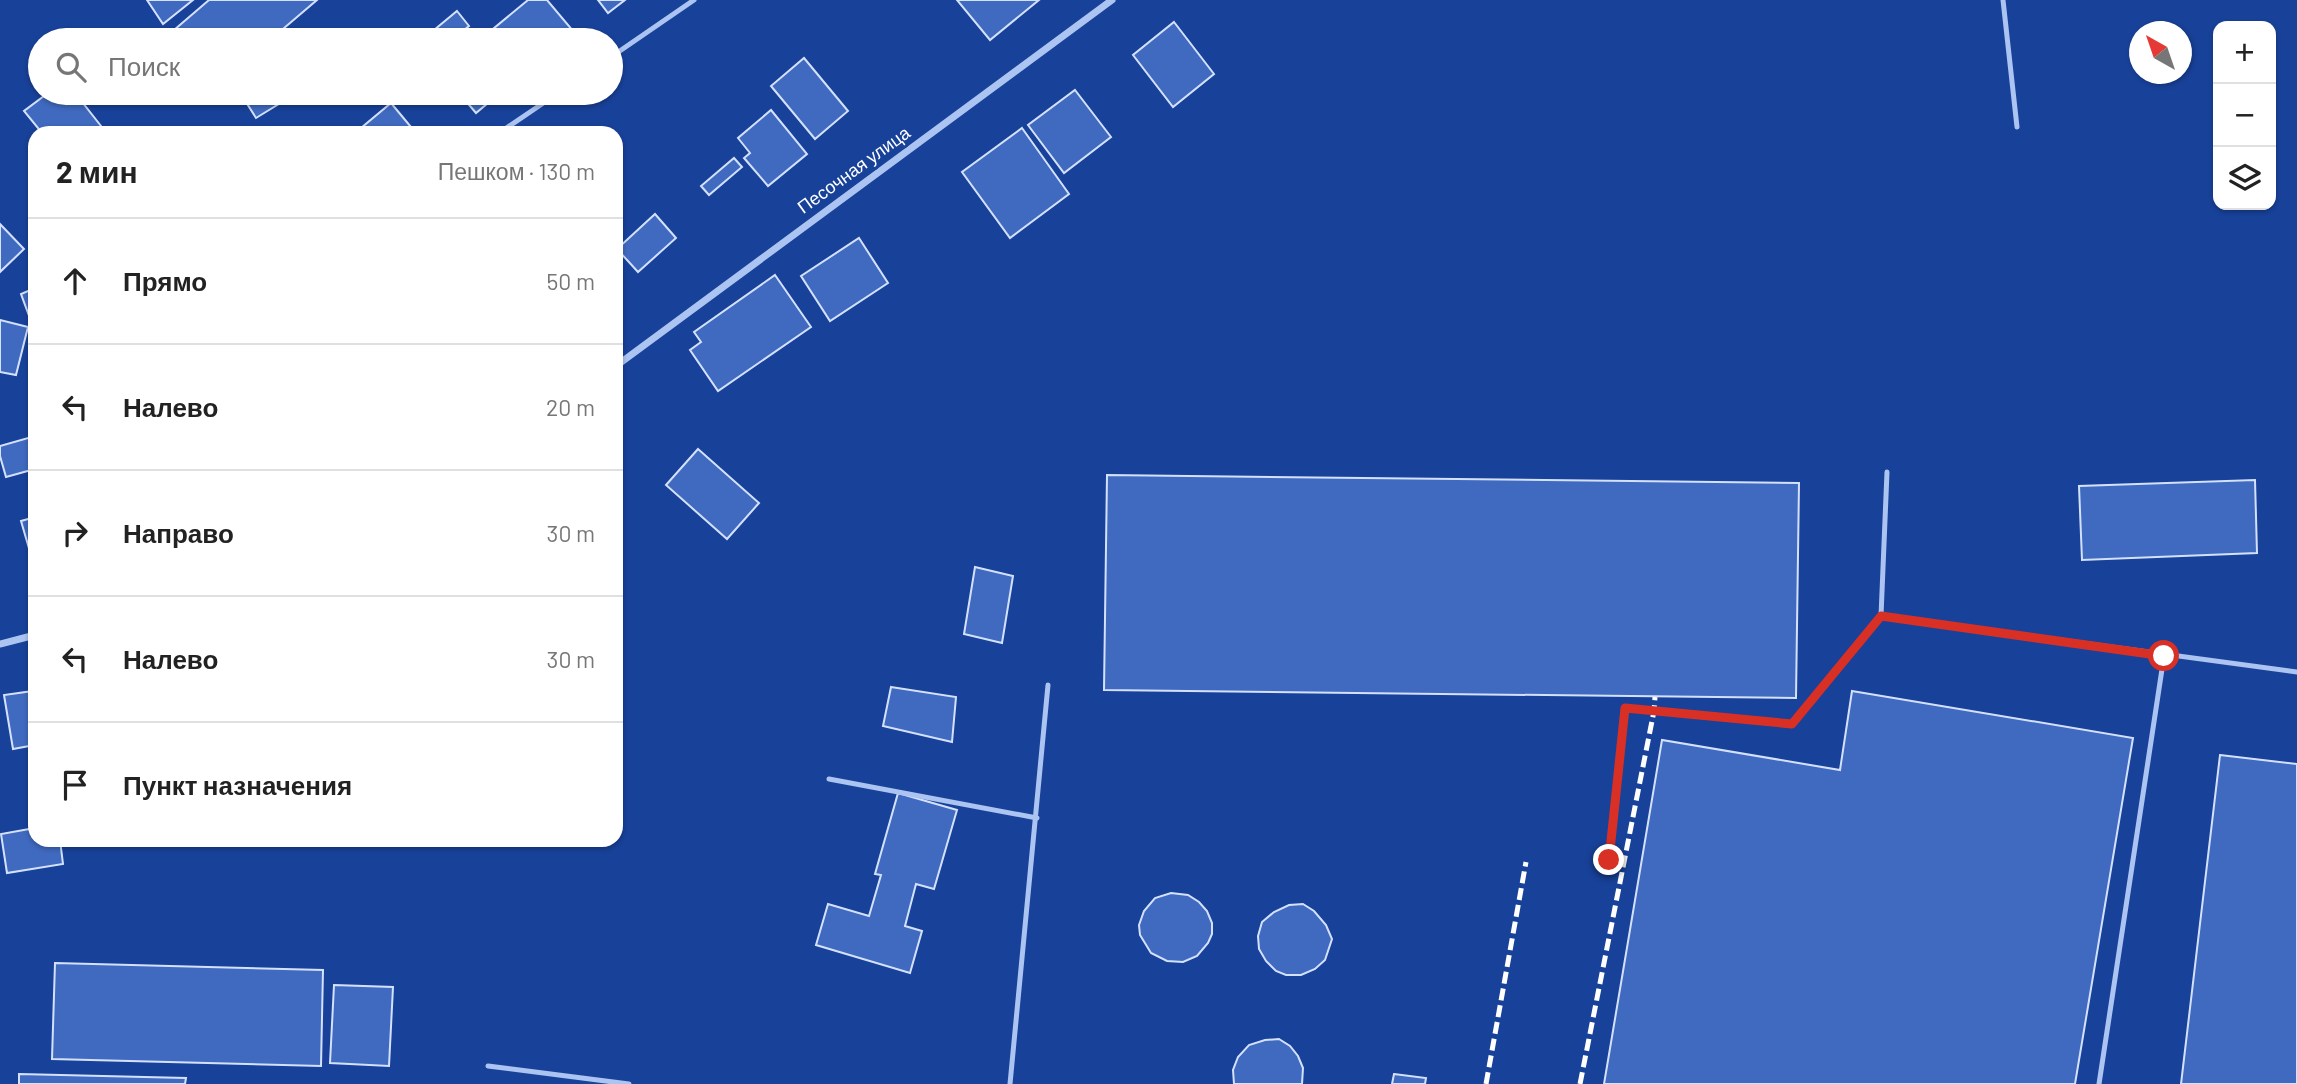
<!DOCTYPE html>
<html lang="ru">
<meta charset="utf-8">
<style>
:root{--surface:#fff;--page:#f6f6f6;--text:#222;--muted:#767676;--line:#e0e0e0}
body{margin:0;font-family:Barlow,sans-serif;background:var(--page);color:var(--text)}
.controls{position:absolute;right:21px;top:21px;display:grid;overflow:hidden;border-radius:14px;box-shadow:0 2px 5px #0004}
.controls button{width:63px;height:63px;display:grid;place-items:center;padding:0;border:0;border-bottom:2px solid var(--line);background:var(--surface);color:var(--text);font:35px sans-serif}
.compass{position:absolute;left:2129px;top:21px;width:63px;height:63px;border-radius:50%;background:var(--surface);box-shadow:0 2px 5px #0004;rotate:320deg}
.stop{position:absolute;width:21px;height:21px;margin:-16px;border:5px solid #d93025;border-radius:50%;background:#fff}
.stop.end{background:#d93025;border-color:#fff;box-shadow:0 2px 7px #0008}
.list{margin:0;padding:0;list-style:none}
h2{display:flex;justify-content:space-between;align-items:center;height:91px;margin:0;padding:0 28px;font-size:30px}
h2 small{font-size:23px;font-weight:400;color:var(--muted)}
.list li{display:grid;grid-template-columns:46px 1fr auto;gap:21px;align-items:center;box-sizing:border-box;height:126px;padding:0 28px;border-top:2px solid var(--line)}
.list b{display:block;font-size:26px;white-space:nowrap}
.list em{font-size:23px;font-style:normal;color:var(--muted)}
.icon{flex:none;width:38px;height:38px;fill:none;stroke:currentColor;stroke-width:2;stroke-linecap:round;stroke-linejoin:round}
.map{position:relative;flex:none;width:2297px;height:1084px;overflow:hidden}
.search{position:absolute;background:var(--surface);box-shadow:0 2px 5px #0004;left:28px;top:28px;width:595px;height:77px;display:flex;align-items:center;gap:18px;box-sizing:border-box;padding:0 24px;border-radius:38px;color:var(--muted);font-size:26px}
.panel{position:absolute;background:var(--surface);box-shadow:0 2px 5px #0004;left:28px;top:126px;width:595px;height:721px;border-radius:21px}
.map>svg:first-child{display:block}
</style>
<div class="map">
<svg width="2297" height="1084" viewBox="0 0 2297 1084">
<rect width="100%" height="100%" fill="#184199"/>
<g fill="#406ac0" stroke="#d4e1fc" stroke-width="2">
<path d="M147,0h46l-30,24z"/>
<path d="M209,0h108l-47,40h-99l-4,-4z"/>
<path d="M528,0h19l27,32 -11,8h-61l-9,-11z"/>
<path d="M598,0h27l-17,13z"/>
<path d="M957,0h82l-49,40z"/>
<path d="M457,11l12,15 -18,14h-29z"/>
<path d="M1174,22l40,52 -41,33 -40,-52z"/>
<path d="M475,32l6,8h-16z"/>
<path d="M804,58l44,53 -33,28 -44,-53z"/>
<path d="M1075,90l36,47 -47,36 -36,-48z"/>
<path d="M48,93h27l26,33 -9,7h-50l-18,-22z"/>
<path d="M261,93h33l1,1 -39,24 -10,-16z"/>
<path d="M459,93h41l-24,20z"/>
<path d="M391,103l25,30h-61z"/>
<path d="M771,110l36,44 -39,32 -24,-28 6,-5 -12,-15z"/>
<path d="M1022,128l47,66 -59,44 -48,-66z"/>
<path d="M734,158l8,9 -33,28 -8,-9z"/>
<path d="M655,214l21,24 -38,34 -21,-23z"/>
<path d="M0,224l24,25 -24,23z"/>
<path d="M859,238l29,45 -58,38 -29,-45z"/>
<path d="M775,275l36,52 -93,64 -28,-41 11,-8 -7,-10z"/>
<path d="M35,288v44l-14,-38z"/>
<path d="M0,320l28,7 -12,48 -16,-3z"/>
<path d="M35,436v33l-29,8 -6,-21v-10z"/>
<path d="M698,449l61,54 -32,36 -61,-54z"/>
<path d="M1107,475l692,8 -3,215 -692,-8z"/>
<path d="M2255,480l2,73 -175,7 -3,-74z"/>
<path d="M35,517v52l-14,-48z"/>
<path d="M975,567l38,9 -11,67 -38,-9z"/>
<path d="M891,687l65,10 -4,45 -69,-16z"/>
<path d="M33,691l2,15v39l-22,4 -9,-54z"/>
<path d="M1852,691l281,47 -58,346h-471l58,-344 178,30z"/>
<path d="M2220,755l77,9v320h-116z"/>
<path d="M898,793l59,17 -23,79 -18,-5 -11,42 17,5 -12,42 -94,-28 12,-41 41,12 12,-41 -6,-1z"/>
<path d="M35,828v12h25l3,24 -56,9 -6,-39z"/>
<path d="M1171,893l17,2 11,7 8,9 5,12v11l-4,9 -11,13 -14,6 -16,-1 -16,-8 -11,-18 -1,-10 5,-14 11,-13z"/>
<path d="M1303,904l11,7 12,14 6,14 -7,21 -10,9 -14,6h-15l-10,-4 -10,-10 -7,-12 -1,-13 4,-14 12,-10 15,-7z"/>
<path d="M55,963l268,7 -2,96 -269,-7z"/>
<path d="M334,985l59,2 -4,79 -59,-3z"/>
<path d="M1279,1039l11,7 8,10 5,12 -1,16h-68l-1,-14 5,-13 11,-12 16,-5z"/>
<path d="M19,1074l167,4 -1,6h-166z"/>
<path d="M1394,1074l32,4 -1,6h-33z"/>
</g>
<g fill="none" stroke-linecap="round" stroke-linejoin="round">
<g stroke="#acc4f1" stroke-width="5">
<path d="M2003,0l14,127"/>
<path d="M611,57l83,-57"/>
<path d="M499,133l59,-40"/>
<path d="M1887,472l-6,144 416,56"/>
<path d="M829,779l208,39"/>
<path d="M1609,860l16,-152 167,16 89,-108"/>
<path d="M488,1066l141,18"/>
<path d="M1010,1084l38,-399"/>
<path d="M2099,1084l65,-428"/>
</g>
<g stroke="#acc4f1" stroke-width="7">
<path d="M616,366l496,-366"/>
<path d="M0,644l35,-9"/>
</g>
<g stroke="#fff" stroke-width="5" stroke-dasharray="12 5" stroke-linecap="butt">
<path d="M1486,1084l40,-222"/>
<path d="M1580,1084l74,-373 1,-14"/>
</g>
</g>
<g fill="none" stroke-linecap="round" stroke-linejoin="round">
<path stroke="#d93025" stroke-width="9" d="M1609,860l16,-152 167,16 89,-108 283,40"/>
</g>
<g text-anchor="middle" stroke-width="6" stroke-linejoin="round" paint-order="stroke">
<g font-size="18" fill="#fff" stroke="#184199">
<text transform="translate(854 170) rotate(-36)" y="6">Песочная улица</text>
</g>
</g>
</svg>
<div class="controls">
<button>+</button>
<button>−</button>
<button><svg class="icon" aria-label="layers" viewBox="0 0 24 24"><path d="M12 4l9 5-9 5-9-5zM3 14l9 5 9-5"/></svg></button>
</div>
<svg class="compass" viewBox="-18 -18 36 36"><path d="M0-13l5 13h-10z" fill="#e53935"/><path d="M0 13l5-13h-10z" fill="#767676"/></svg>
<div class="stop" style="left:2164px;top:656px"></div>
<div class="stop end" style="left:1609px;top:860px"></div>
<div class="search"><svg class="icon" aria-label="search" viewBox="0 0 24 24"><circle cx="10" cy="10" r="6"/><path d="M15 15l6 6"/></svg>Поиск</div>
<section class="panel">
<h2>2 мин<small>Пешком · 130 m</small></h2>
<ul class="list">
<li><svg class="icon" aria-label="ahead" viewBox="0 0 24 24"><path d="M12 20V5M6 11l6-6 6 6"/></svg><div><b>Прямо</b></div><em>50 m</em></li>
<li><svg class="icon" aria-label="left" viewBox="0 0 24 24"><path d="M17 20v-9H6M10 6l-5 5 5 5"/></svg><div><b>Налево</b></div><em>20 m</em></li>
<li><svg class="icon" aria-label="right" viewBox="0 0 24 24"><path d="M7 20v-9h11M14 6l5 5-5 5"/></svg><div><b>Направо</b></div><em>30 m</em></li>
<li><svg class="icon" aria-label="left" viewBox="0 0 24 24"><path d="M17 20v-9H6M10 6l-5 5 5 5"/></svg><div><b>Налево</b></div><em>30 m</em></li>
<li><svg class="icon" aria-label="arrive" viewBox="0 0 24 24"><path d="M6 21V4h12l-3 4 3 4H6"/></svg><div><b>Пункт назначения</b></div></li>
</ul>
</section>
</div>
